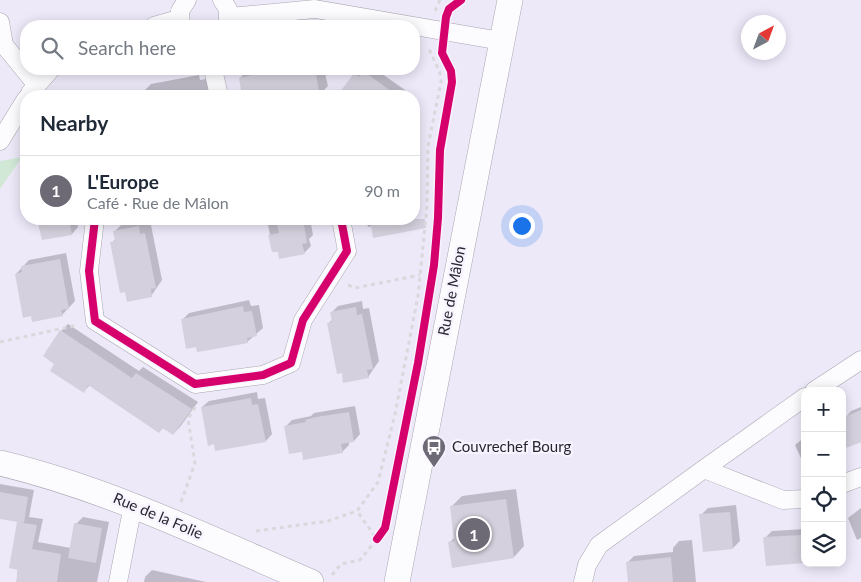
<!DOCTYPE html>
<meta charset="utf-8">
<style>
:root{--surface:#fff;--page:#f2f2f3;--text:#1f2937;--muted:#747a83;--line:#e0e1e3;--accent:#6d6a76}
body{margin:0;font-family:Lato,sans-serif;background:var(--page);color:var(--text)}
.controls{position:absolute;right:15px;bottom:15px;display:grid;overflow:hidden;border-radius:10px;box-shadow:0 2px 12px #0003}
.controls button{width:45px;height:45px;display:grid;place-items:center;padding:0;border:0;border-bottom:1px solid var(--line);background:var(--surface);color:var(--text);font:25px sans-serif}
.compass{position:absolute;left:741px;top:15px;width:45px;height:45px;border-radius:50%;background:var(--surface);box-shadow:0 2px 12px #0003;rotate:41deg}
.you{position:absolute;left:521px;top:225px;width:18px;height:18px;margin:-12px;border:4px solid #fff;border-radius:50%;background:#1a73e8;box-shadow:0 0 0 8px #1a73e833}
.badge{display:grid;place-items:center;width:32px;height:32px;border-radius:50%;background:var(--accent);color:#fff;font-size:16px;font-weight:700}
.pin{position:absolute;translate:-50% -50%;border:2px solid #fff;box-shadow:0 1px 5px #0006}
.list{margin:0;padding:0;list-style:none}
h2{display:flex;justify-content:space-between;align-items:center;height:65px;margin:0;padding:0 20px;font-size:21px}
h2 small{font-size:16px;font-weight:400;color:var(--muted)}
.list li{display:grid;grid-template-columns:32px 1fr auto;gap:15px;align-items:center;box-sizing:border-box;height:70px;padding:0 20px;border-top:1px solid var(--line)}
.list b{display:block;font-size:19px;white-space:nowrap}
.list p{margin:0;font-size:16px;white-space:nowrap;color:var(--muted)}
.list em{font-size:16px;font-style:normal;color:var(--muted)}
.icon{flex:none;width:28px;height:28px;fill:none;stroke:currentColor;stroke-width:2;stroke-linecap:round;stroke-linejoin:round}
.map{position:relative;flex:none;width:861px;height:582px;overflow:hidden}
.search{position:absolute;background:var(--surface);box-shadow:0 2px 12px #0003;left:20px;top:20px;width:400px;height:55px;display:flex;align-items:center;gap:12px;box-sizing:border-box;padding:0 18px;border-radius:20px;color:var(--muted);font-size:19px}
.panel{position:absolute;background:var(--surface);box-shadow:0 2px 12px #0003;left:20px;top:90px;width:400px;height:135px;border-radius:20px}
.map>svg:first-child{display:block}
</style>
<div class="map">
<svg width="861" height="582" viewBox="0 0 861 582">
<rect width="100%" height="100%" fill="#eee9f9"/>
<path fill="#d1e8d7" d="M22,157l-22,32v-28z"/>
<g fill="#0003">
<path d="M254,69h70l4,17 -7,7 -16,3h-61l-4,-18 7,-7z"/>
<path d="M360,69l6,2 9,-2 30,21 -4,6h-62z"/>
<path d="M199,75l1,5 12,-2 4,18h-108l6,-4 2,4 29,-6 6,-6z"/>
<path d="M39,219h39v8l-6,7 -29,5z"/>
<path d="M267,219h43l3,16 -4,4 2,7 -7,7 -31,-2z"/>
<path d="M366,219h40l-38,8z"/>
<path d="M150,220l12,60 -11,16 -39,-53 4,-5 -1,-7 6,-6z"/>
<path d="M66,253l9,48 -13,14h-30l-16,-41 13,-14z"/>
<path d="M249,300l2,6 8,-1 4,23 -16,14 -65,-22 7,-7z"/>
<path d="M362,301l1,8 6,-1 10,53 -11,16 -39,-54 4,-4 -1,-7 6,-6z"/>
<path d="M68,324l71,47 4,-4 55,35 -18,25 -7,7 -83,-49 -6,6 -28,-28 5,-32z"/>
<path d="M257,392l1,7 7,-1 7,36 -6,7 -64,-34 7,-6z"/>
<path d="M355,406l5,28 -6,7 -5,1v3l-7,7 -39,-2 -18,-23 7,-7 19,-4 3,-3z"/>
<path d="M861,407v35l-19,7v-27l9,-11z"/>
<path d="M805,437v30l-10,-22z"/>
<path d="M0,484l34,6 -5,27 14,2 -5,23 33,6 5,-24 7,-7 26,5 -12,60h-80l3,-61 -20,-3z"/>
<path d="M516,489l8,57 -10,11 -61,10 -3,-25 5,-5 -3,-31 10,-10z"/>
<path d="M736,505l4,36 -7,7 -32,-33 7,-7z"/>
<path d="M861,508v30l-4,2 -9,-22z"/>
<path d="M805,529l-2,33 -38,-24 7,-7z"/>
<path d="M692,540l4,42h-67l-2,-19 7,-7 39,-4v-4l6,-7z"/>
<path d="M152,570l54,12h-62l1,-5z"/>
</g>
<g fill="#d4d0dd">
<path d="M251,69h64l5,27h-78l-3,-18 13,-3z"/>
<path d="M363,71l35,25h-61l17,-23 5,4z"/>
<path d="M37,219h32l3,16 -30,5z"/>
<path d="M276,219h27l4,24 -5,1 3,10 -26,5 -1,-7h-6l-4,-17 11,-2z"/>
<path d="M370,219h55l1,9 -53,10z"/>
<path d="M139,226l1,8 5,-1 11,55 -5,1 1,8 -25,5 -2,-10 -5,1 -10,-51 5,-1 -2,-10z"/>
<path d="M60,259l9,50 -8,1 2,6 -31,6 -1,-6 -8,2 -8,-44 7,-2 -1,-6z"/>
<path d="M243,306l1,6 8,-1 5,25 -10,2 1,5 -33,6 -18,3 -1,-5 -10,2 -5,-30z"/>
<path d="M356,307l1,8 5,-1 11,55 -6,1 2,8 -26,5 -1,-10 -5,1 -10,-51 5,-1 -2,-10z"/>
<path d="M60,330l72,48 4,-5 56,36 -19,26 -10,-7 -4,5 -71,-48 -4,8 -34,-22 4,-7 -11,-8z"/>
<path d="M251,398l1,7 6,-1 8,38 -51,9 -1,-7 -6,2 -7,-39z"/>
<path d="M861,410v32l-19,7v-31z"/>
<path d="M349,412l5,30 -13,2 2,9 -40,7 -1,-8 -13,2 -5,-28 22,-4 -1,-2 11,-3z"/>
<path d="M0,492l28,5 -4,26 -24,-4z"/>
<path d="M506,499l8,59 -62,10 -4,-26 6,-1 -4,-35z"/>
<path d="M730,512l3,37 -30,3 -4,-38z"/>
<path d="M17,522l20,3 -5,24 29,5 -4,28h-41l2,-12 -9,-2z"/>
<path d="M74,523l28,5 -6,35 -28,-5z"/>
<path d="M801,535l3,28 -38,3 -3,-29z"/>
<path d="M671,557l2,25h-45l-2,-20z"/>
</g>
<g fill="none" stroke-linecap="round" stroke-linejoin="round">
<g stroke="#a9a5b0" stroke-width="19">
<g id="street">
<path d="M222,0l6,9v17"/>
<path d="M229,17l86,-8 186,32"/>
<path d="M0,22l4,23 32,39"/>
<path d="M154,26l25,-7"/>
<path d="M181,26l-1,-15 7,-11"/>
<path d="M213,69l6,27"/>
<path d="M30,93l21,-24"/>
<path d="M0,141l26,-42"/>
<path d="M95,219l-6,52 6,50 100,63 68,-9 28,-12 12,-43 44,-69 -6,-32"/>
<path d="M814,391l47,-31"/>
<path d="M704,469l101,-72"/>
<path d="M842,484l19,-7"/>
<path d="M118,582l15,-77"/>
<path d="M583,582l4,-17 12,-20 105,-76 79,31 22,-1"/>
</g>
</g>
<g stroke="#a9a5b0" stroke-width="26">
<g id="secondary">
<path d="M0,463c108,26 209,75 311,119"/>
<path d="M397,582l113,-582"/>
</g>
</g>
<g stroke="#d9d8dc" stroke-width="3" stroke-dasharray="4 4" stroke-linecap="butt">
<path d="M435,11l5,-11"/>
<path d="M348,285l7,3 65,-13"/>
<path d="M0,342l78,-17"/>
<path d="M181,502l14,-39 -7,-44 9,-15"/>
<path d="M256,531l72,-10 29,-10 21,-29 17,-68 23,-118 9,-89 1,-61 13,-64 -1,-9 -11,-24"/>
<path d="M332,575l9,-11 19,-4 17,-21 -20,-28"/>
</g>
<use href="#street" stroke="#fcfcfe" stroke-width="18"/>
<use href="#secondary" stroke="#fcfcfe" stroke-width="25"/>
<g stroke="#f7f3ff" stroke-width="11">
<g id="cycleway">
<path d="M95,219l-6,52 6,50 100,63 68,-9 28,-12 12,-43 44,-69 -6,-32"/>
<path d="M377,539l8,-11 33,-165 16,-98 4,-47 2,-68 12,-68 -1,-11 -9,-18 4,-36 3,-8 12,-9"/>
</g>
</g>
<use href="#cycleway" stroke="#d6006c" stroke-width="8"/>
</g>
<defs>
<g id="bus-pin" transform="scale(1.25)"><path d="M0 17L-7.5 6A9.5 9.5 0 1 1 7.5 6Z" fill="#6d6a76" stroke="#f7f3ff"/><path d="M-5-6H5V4H4V6H2V4H-2V6H-4V4H-5ZM-3.5-4V0h7V-4ZM-3.5 1.2v1.5H-2V1.2ZM2 1.2v1.5H3.5V1.2Z" fill="#fff"/></g>
</defs>
<g fill-rule="evenodd">
<use href="#bus-pin" x="434" y="447"/>
</g>
<g text-anchor="middle" stroke-width="4.5" stroke-linejoin="round" paint-order="stroke">
<g font-size="15" fill="#28252f" stroke="#f7f3ff">
<text transform="translate(452 291) rotate(-79)" y="5">Rue de Mâlon</text>
<text transform="translate(158 516) rotate(23)" y="5">Rue de la Folie</text>
</g>
<g font-size="15" fill="#28252f" stroke="#f7f3ff" text-anchor="start">
<text x="452" y="452">Couvrechef Bourg</text>
</g>
</g>
</svg>
<div class="controls">
<button>+</button>
<button>−</button>
<button><svg class="icon" aria-label="locate" viewBox="0 0 24 24"><circle cx="12" cy="12" r="6"/><path d="M12 2v4M12 18v4M2 12h4M18 12h4"/></svg></button>
<button><svg class="icon" aria-label="layers" viewBox="0 0 24 24"><path d="M12 4l9 5-9 5-9-5zM3 14l9 5 9-5"/></svg></button>
</div>
<svg class="compass" viewBox="-18 -18 36 36"><path d="M0-13l5 13h-10z" fill="#e53935"/><path d="M0 13l5-13h-10z" fill="#747a83"/></svg>
<div class="you"></div>
<div class="pin badge" style="left:474px;top:534px">1</div>
<div class="search"><svg class="icon" aria-label="search" viewBox="0 0 24 24"><circle cx="10" cy="10" r="6"/><path d="M15 15l6 6"/></svg>Search here</div>
<section class="panel">
<h2>Nearby<small></small></h2>
<ul class="list">
<li><span class="badge">1</span><div><b>L'Europe</b><p>Café · Rue de Mâlon</p></div><em>90 m</em></li>
</ul>
</section>
</div>
